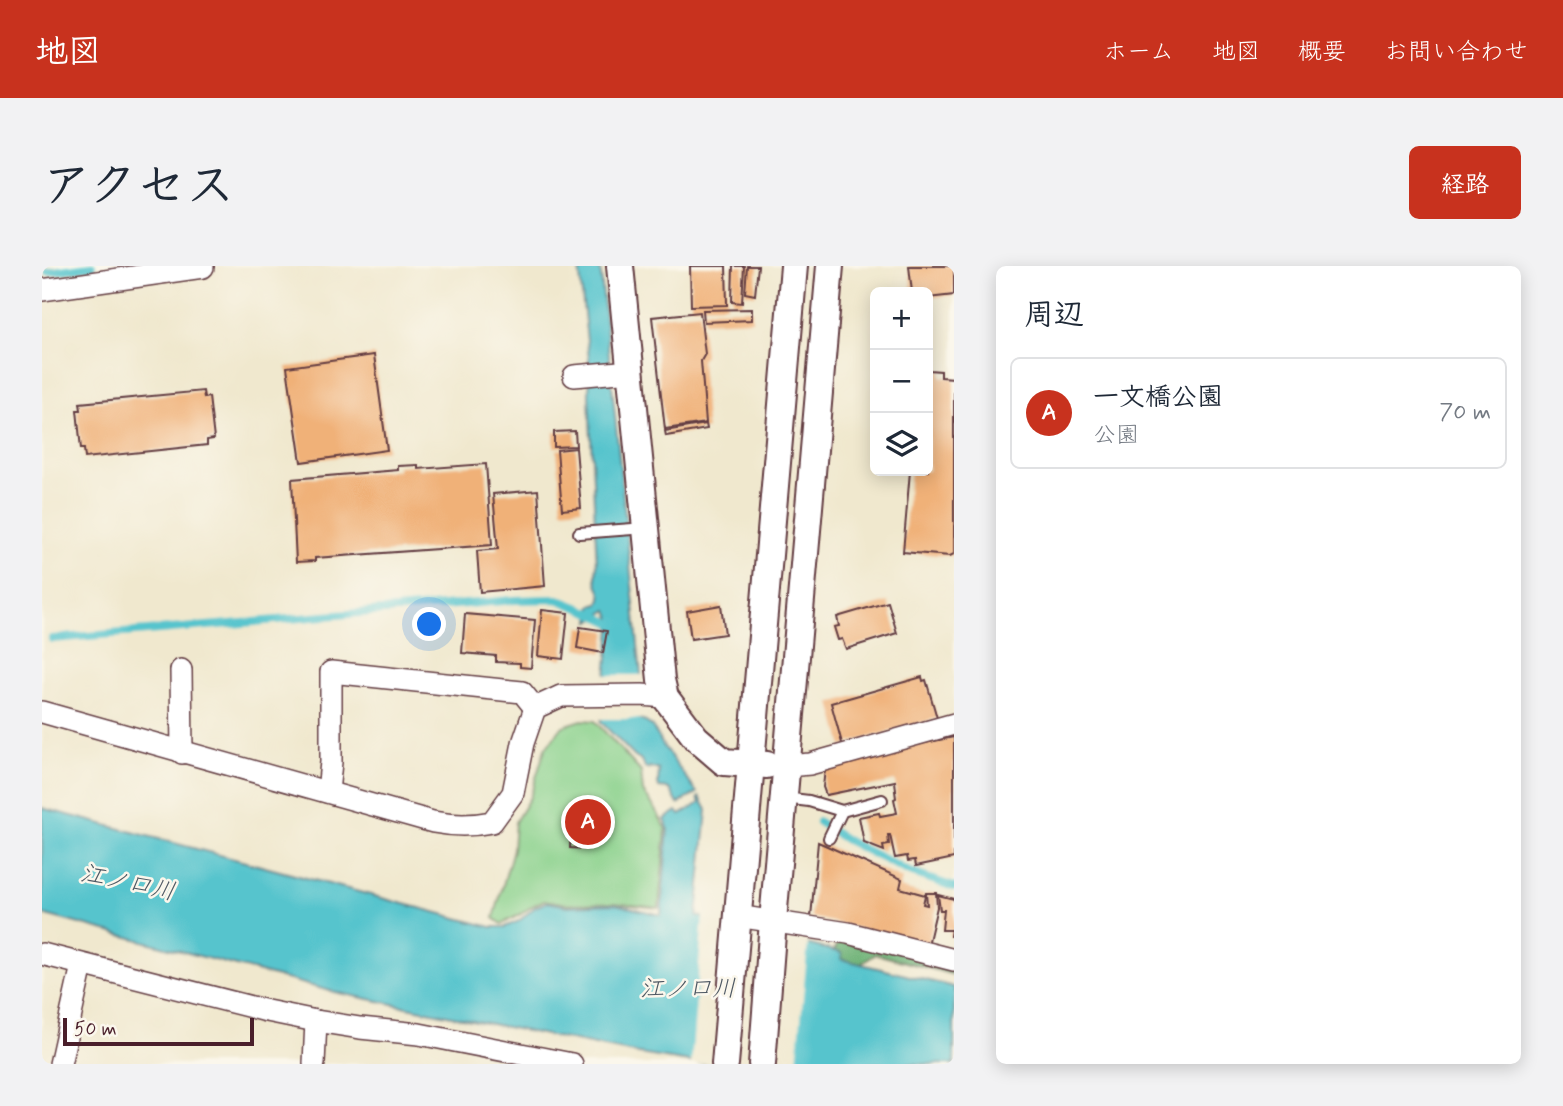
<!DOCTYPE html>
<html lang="ja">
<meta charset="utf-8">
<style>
:root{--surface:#fff;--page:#f2f2f3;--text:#1f2937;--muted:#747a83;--line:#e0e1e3;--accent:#c8321e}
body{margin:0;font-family:Mynerve,"Klee One",sans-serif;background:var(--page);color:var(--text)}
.controls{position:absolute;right:21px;top:21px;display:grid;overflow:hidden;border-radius:10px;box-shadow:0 4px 18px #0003}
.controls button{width:63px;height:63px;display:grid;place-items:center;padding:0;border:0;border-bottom:2px solid var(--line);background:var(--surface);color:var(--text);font:35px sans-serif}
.scale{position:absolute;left:21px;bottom:18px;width:191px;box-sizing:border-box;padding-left:7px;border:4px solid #4a1f2b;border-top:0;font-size:19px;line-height:24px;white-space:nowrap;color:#4a1f2b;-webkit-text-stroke:5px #fbf7ec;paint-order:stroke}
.you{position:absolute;left:388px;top:359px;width:24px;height:24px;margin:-18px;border:5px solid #fff;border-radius:50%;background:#1a73e8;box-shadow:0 0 0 10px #1a73e833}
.badge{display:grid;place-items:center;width:46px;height:46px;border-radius:50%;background:var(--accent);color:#fff;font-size:23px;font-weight:700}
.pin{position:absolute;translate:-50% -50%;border:4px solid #fff;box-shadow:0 2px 7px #0006}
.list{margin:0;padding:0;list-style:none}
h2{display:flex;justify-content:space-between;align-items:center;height:91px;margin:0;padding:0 28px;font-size:30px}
h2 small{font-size:23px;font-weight:400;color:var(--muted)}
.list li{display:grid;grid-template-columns:46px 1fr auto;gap:21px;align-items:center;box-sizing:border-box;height:112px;margin:0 14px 14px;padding:0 14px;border:2px solid var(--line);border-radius:10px}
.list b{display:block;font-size:26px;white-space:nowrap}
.list p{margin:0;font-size:23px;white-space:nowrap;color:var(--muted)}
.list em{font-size:23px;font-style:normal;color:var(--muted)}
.icon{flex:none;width:38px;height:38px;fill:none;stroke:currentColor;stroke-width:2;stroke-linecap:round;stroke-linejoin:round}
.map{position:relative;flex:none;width:912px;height:798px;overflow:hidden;border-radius:10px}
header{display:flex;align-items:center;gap:42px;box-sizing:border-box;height:98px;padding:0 35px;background:var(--accent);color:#fff}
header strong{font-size:33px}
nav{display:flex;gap:38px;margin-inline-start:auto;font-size:24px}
.intro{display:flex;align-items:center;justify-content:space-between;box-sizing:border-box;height:168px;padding:0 42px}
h1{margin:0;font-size:49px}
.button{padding:18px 32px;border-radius:10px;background:var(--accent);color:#fff;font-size:24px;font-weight:700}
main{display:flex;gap:42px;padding:0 42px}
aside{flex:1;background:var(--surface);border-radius:10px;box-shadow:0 4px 18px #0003}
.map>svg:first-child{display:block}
</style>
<header>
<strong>地図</strong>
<nav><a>ホーム</a><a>地図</a><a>概要</a><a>お問い合わせ</a></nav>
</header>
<div class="intro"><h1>アクセス</h1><a class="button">経路</a></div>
<main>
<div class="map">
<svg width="912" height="798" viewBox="0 0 912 798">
<rect width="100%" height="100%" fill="#fbf7ec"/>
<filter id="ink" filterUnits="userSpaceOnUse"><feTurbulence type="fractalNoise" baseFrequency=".0143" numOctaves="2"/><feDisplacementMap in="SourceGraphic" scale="14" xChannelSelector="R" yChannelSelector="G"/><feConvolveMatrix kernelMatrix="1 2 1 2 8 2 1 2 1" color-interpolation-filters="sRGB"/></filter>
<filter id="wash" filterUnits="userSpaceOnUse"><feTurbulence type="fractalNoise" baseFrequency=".00686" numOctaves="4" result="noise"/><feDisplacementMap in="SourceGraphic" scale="28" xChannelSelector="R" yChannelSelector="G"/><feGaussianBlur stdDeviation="1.57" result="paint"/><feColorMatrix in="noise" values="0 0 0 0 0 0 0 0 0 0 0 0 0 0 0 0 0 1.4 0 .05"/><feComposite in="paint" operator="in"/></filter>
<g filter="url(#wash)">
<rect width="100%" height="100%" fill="#f0e8ce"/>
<path fill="#8ad18c" stroke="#6a785c" stroke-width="2" d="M540,454l13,1 46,51 2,20 9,12 14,24 -7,80 -45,-5 -46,1 -24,-4 -12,6 -11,8 -19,10 -8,-6 19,-69 2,-27 15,-25 15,-48 18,-23z"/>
<path fill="#6fb378" stroke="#5c6952" stroke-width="2" d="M801,670l111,30v9l-78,-21 -17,11 -13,-2 -10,-6 -1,-8z"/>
<g fill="#57c4cd" stroke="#50727c" stroke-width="2">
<path d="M537,0h21l41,409 -2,43 13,8 12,21 33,46 -19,11 -8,-15 -11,-1 -1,-4 1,-14 -10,-3 -1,2h-2l-4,-8 -7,-4 -34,-35 11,-102 -4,-10 -18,11 2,-15 7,-2c5,-10 1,-12 -2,-21 -2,-6 -1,-11 0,-17l-8,-171 1,-26z"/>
<path d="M658,531l7,13 -10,106 145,37 -1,6 113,28v77h-251l-64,-10 -305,-62 -292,-78v-106l449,119h14l14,-6 16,-14 12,-5 21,4 47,-2 46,11 7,-87 -3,-9 12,-8 3,4 20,-12 -2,-5z"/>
</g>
<g fill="#f0e8ce">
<path d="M562,409h38l-1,44h-43z"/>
<path d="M661,649l105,28 -11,121h-106z"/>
</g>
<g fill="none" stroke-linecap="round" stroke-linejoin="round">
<g stroke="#57c4cd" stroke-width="8">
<path d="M6,6l44,-6"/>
<path d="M10,373l462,-39 43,-1 28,11 33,16"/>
<path d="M777,556l27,18 63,32 45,15"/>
</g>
</g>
<g id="blocks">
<g fill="#f0b178">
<path d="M648,0h36l1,39 -36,1z"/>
<path d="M691,0h11l-2,37 -10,-1z"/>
<path d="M705,0h11l-3,29 -10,-2z"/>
<path d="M867,0h45v29l-26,3v-6h-16z"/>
<path d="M710,43v11l-48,2 -1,-12z"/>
<path d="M658,46l5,42 -4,7 5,62 -41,6 -13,-112z"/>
<path d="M332,89l13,95 -86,12 -14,-95z"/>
<path d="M886,104l13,1v6l13,1v176l-4,2 -47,-4 7,-81h18z"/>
<path d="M161,125l1,7 5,-1 5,42 -7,1v5l-122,13 -1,-9h-3l-4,-39h4l-1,-7z"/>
<path d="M664,158l1,5 -41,7 -1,-5z"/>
<path d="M533,165l1,15 -22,1v-15z"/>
<path d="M534,182l5,60 -19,2 -5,-60z"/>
<path d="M444,198l6,81 -177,13v3l-19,1 -4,-83 106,-9v-4l20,-1v4z"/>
<path d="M496,224l7,96 -65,6 -3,-41 21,-2 -5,-55z"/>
<path d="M846,336l9,31 -51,16 -4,-10 -4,1 -4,-13 5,-1 -2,-9z"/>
<path d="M679,339l4,29 -34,5 -4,-28z"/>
<path d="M500,344l26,3 -5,46 -25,-3z"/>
<path d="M423,348l70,6 -4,48 -11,-1v-4l-24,-1v-6l-34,-3z"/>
<path d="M538,361l27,4 -4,22 -26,-5z"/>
<path d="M880,411l1,4 3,-1 11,38 -88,25 -6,4 -12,-44z"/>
<path d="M912,471v121l-38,8 -1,-6 -7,1 -1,-5 -12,2 -5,-23h-2l1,10 -6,1 1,5 -20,-8 -5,-26 20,-4 1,3 17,-3 -3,-14 2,-1 -1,-7h1l-1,-10 -69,14 -3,-8 2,-18 55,-17z"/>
<path d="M529,561l19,1 -2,21 -18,-1z"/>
<path d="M776,576l84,37 -2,9 25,7 -2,9 4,1 -1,-12h10l1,14 -9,38 -117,-28z"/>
<path d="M896,629l16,4v37h-4l1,-6h-9l2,-20h-4z"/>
</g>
</g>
</g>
<g filter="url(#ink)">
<use href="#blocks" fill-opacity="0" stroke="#633d43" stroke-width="2"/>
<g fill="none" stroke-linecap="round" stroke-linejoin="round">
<g stroke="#633d43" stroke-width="14">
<g id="service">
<path d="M537,267l67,-5"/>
<path d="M742,532l25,3 33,10 40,-11"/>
<path d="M787,572l13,-27"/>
</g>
</g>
<g stroke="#633d43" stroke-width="24">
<g id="minor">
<path d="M0,24l161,-23"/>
<path d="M532,110l57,-5"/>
<path d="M139,404l1,83"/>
<path d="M0,446l391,110c21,4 39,4 59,0l21,-29 10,-50 12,-35 26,-12 81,-1 23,2"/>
<path d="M745,500l23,-2 144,-40"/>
<path d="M286,526l3,-30v-90l191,20 13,16"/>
<path d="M695,650l111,17 106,27"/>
<path d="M0,688l225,57 49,10 44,7 59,6 153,30"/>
<path d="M18,798l22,-99"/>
<path d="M272,798l2,-43"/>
</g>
</g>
<g stroke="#633d43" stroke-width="30">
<g id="tertiary">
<path d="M578,0l41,414 4,17 31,41 28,24 43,3"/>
<path d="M683,798l69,-798"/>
<path d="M720,798l11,-143 57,-655"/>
</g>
</g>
<use href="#service" stroke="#fff" stroke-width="10"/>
<use href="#minor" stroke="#fff" stroke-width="21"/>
<use href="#tertiary" stroke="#fff" stroke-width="26"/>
</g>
</g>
<g text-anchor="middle" stroke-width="5" stroke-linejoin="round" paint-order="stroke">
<g font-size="24" font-style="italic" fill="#4f5964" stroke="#fbf7ec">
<text transform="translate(86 616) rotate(12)" y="8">江ノ口川</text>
<text x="646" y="730">江ノ口川</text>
</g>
</g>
</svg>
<div class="controls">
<button>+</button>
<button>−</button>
<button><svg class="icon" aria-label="layers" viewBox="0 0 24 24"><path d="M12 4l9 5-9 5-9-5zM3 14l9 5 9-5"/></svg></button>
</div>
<div class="scale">50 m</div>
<div class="you"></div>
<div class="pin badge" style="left:546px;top:556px">A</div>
</div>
<aside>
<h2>周辺<small></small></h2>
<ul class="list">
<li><span class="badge">A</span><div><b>一文橋公園</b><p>公園</p></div><em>70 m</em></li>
</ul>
</aside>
</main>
